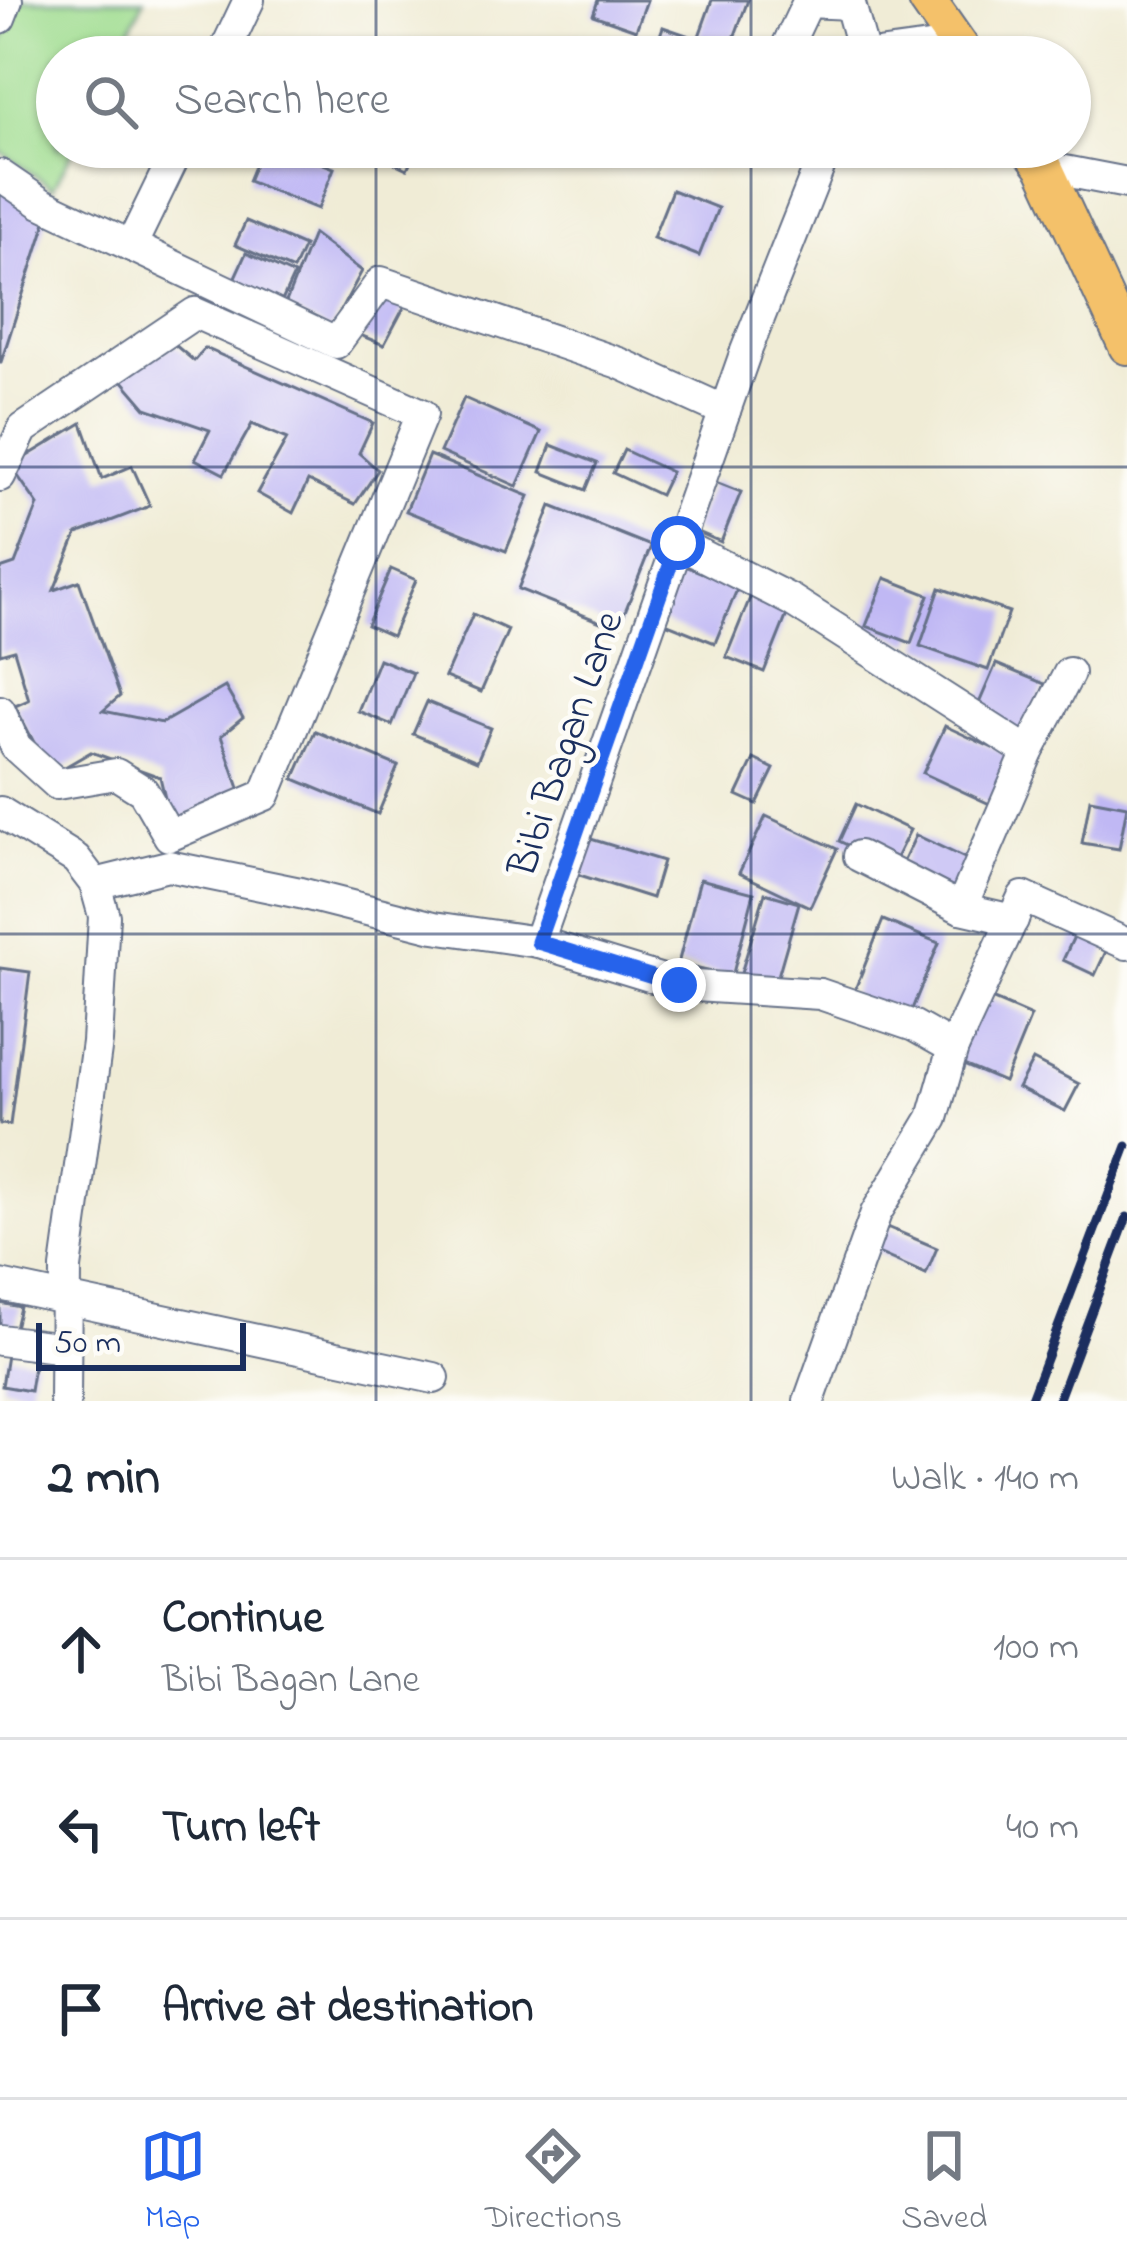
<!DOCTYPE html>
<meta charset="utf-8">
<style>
:root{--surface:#fff;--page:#f2f2f3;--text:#1f2937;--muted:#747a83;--line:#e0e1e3;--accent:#2563eb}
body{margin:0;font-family:"Indie Flower",sans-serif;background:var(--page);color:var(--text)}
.scale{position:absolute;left:36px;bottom:30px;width:210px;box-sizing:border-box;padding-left:12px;border:6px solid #1b2f5e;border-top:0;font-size:33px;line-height:42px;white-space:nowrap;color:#1b2f5e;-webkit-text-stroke:9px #fdfcf7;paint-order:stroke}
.stop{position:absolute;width:36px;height:36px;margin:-27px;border:9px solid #2563eb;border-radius:50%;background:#fff}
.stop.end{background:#2563eb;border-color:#fff;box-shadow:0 3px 12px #0008}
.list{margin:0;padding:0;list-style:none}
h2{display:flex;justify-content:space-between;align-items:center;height:156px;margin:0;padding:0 48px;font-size:51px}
h2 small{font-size:39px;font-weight:400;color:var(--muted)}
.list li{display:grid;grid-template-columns:78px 1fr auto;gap:36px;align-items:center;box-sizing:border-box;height:180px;padding:0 48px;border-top:3px solid var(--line)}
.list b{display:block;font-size:45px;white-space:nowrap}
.list p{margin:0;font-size:39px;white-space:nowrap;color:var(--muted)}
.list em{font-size:39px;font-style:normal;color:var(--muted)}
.icon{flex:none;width:66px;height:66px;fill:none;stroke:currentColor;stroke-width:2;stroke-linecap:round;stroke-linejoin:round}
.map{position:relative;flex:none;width:1127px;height:1401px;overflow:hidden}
.search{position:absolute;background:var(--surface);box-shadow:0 3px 9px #0004;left:36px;right:36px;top:36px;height:132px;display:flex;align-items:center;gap:30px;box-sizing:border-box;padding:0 42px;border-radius:66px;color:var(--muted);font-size:45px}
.sheet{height:696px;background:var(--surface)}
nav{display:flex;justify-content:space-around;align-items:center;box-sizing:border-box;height:168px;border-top:3px solid var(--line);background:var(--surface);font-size:33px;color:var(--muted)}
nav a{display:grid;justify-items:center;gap:6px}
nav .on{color:var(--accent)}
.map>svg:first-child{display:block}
</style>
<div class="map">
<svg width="1127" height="1401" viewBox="0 0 1127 1401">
<rect width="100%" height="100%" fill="#fdfcf7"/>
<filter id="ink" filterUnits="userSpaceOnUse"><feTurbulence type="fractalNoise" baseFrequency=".00833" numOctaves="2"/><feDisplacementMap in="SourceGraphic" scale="24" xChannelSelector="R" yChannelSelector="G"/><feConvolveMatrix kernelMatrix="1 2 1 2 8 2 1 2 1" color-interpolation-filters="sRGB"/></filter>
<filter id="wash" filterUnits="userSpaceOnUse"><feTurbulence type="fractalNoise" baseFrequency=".004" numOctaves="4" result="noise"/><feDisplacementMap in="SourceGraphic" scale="48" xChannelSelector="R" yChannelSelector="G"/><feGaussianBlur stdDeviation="2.7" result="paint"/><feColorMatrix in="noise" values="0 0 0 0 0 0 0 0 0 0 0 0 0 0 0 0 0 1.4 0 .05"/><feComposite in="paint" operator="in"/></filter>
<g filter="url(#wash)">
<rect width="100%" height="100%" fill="#f0ecd6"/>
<path fill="#a0dd91" stroke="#5e8678" stroke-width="3" d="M21,0h123l-27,57h-60v90h18l-22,41 -53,-37v-104z"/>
<g id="blocks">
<g fill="#c0b8f4">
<path d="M598,0h49l-11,30 -43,-15z"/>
<path d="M712,0h36l-21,57h-24l-45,-16 5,-14 35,12z"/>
<path d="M262,147h18l54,21 -16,41 -70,-28z"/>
<path d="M360,147h54l3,1 -10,21z"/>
<path d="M0,183l49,30 -48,149h-1z"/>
<path d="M672,190l46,18 -19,48 -46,-18z"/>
<path d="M246,221l58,25 -11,24 -58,-25z"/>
<path d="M313,234l49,37 -32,59 -46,-23z"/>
<path d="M246,253l48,22 -17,37 -48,-22z"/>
<path d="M382,288l27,10 -25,47 -29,-12z"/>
<path d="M175,345l19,16 11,-13 168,75 -14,30 19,17 -23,34 -47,-23 -15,32 -36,-20 30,-54 -35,-15 -28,50 -29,-15 15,-29 -64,-22 -30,-35z"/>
<path d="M464,398l77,34 -24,54 -77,-34z"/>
<path d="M82,423l20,56 30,-13 18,40 -73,28 -23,56 25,-9 41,115 -17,15 59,12 63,-36 18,31 -22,18 19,55 -69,33 -11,-47 -69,-25 -40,23 -36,-69 14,-6 -15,-50 -14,4v-85l15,-5 23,-59 -27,-39z"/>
<path d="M551,445l46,18 -11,27 -45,-18z"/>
<path d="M624,450l47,22 -11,23 -47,-22z"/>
<path d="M429,455l100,41 -23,55 -100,-40z"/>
<path d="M713,481l28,11 -20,50 -28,-12z"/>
<path d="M551,506l100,40 -33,83 -100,-40z"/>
<path d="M683,565l55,22 -23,56 -55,-22z"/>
<path d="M391,569l25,11 -24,56 -25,-11z"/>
<path d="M885,578l44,17 -18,48 -45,-17z"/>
<path d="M940,588l69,24 -21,58 -68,-24z"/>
<path d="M752,593l38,14 -26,65 -38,-15z"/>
<path d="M473,614l35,16 -27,62 -36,-15z"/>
<path d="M379,659l34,14 -21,52 -34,-14z"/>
<path d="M996,664l49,20 -21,51 -50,-20z"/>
<path d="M427,702l64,26 -14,33 -64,-27z"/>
<path d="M945,726l69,32 -22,47 -69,-32z"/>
<path d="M315,731l83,35 -20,48 -84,-35z"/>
<path d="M754,759l20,10 -17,35 -20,-9z"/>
<path d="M1090,799l37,7 -8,43 -37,-6z"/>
<path d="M856,804l54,26 -18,36 -53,-25z"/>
<path d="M766,816l71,33 -27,58 -71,-34z"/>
<path d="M916,835l57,27 -18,38 -57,-27z"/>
<path d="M581,836l82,25 -11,37 -82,-26z"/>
<path d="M700,879l54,14 -22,84 -54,-13z"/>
<path d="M765,893l34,10 -25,87 -35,-10z"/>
<path d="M883,920l56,23 -31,76 -56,-22z"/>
<path d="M1077,930l32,15 -14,30 -32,-15z"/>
<path d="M0,968l30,4 -20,153 -10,-1z"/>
<path d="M982,995l49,21 -27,66 -50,-21z"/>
<path d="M1033,1060l46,24 -14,27 -47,-23z"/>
<path d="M880,1224l57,24 -11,26 -57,-25z"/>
<path d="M0,1303l20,4 -6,25 -14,-3z"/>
<path d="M7,1355l28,5 -5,31 -28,-5z"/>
</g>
</g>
</g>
<g filter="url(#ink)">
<use href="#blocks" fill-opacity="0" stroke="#667188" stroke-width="3"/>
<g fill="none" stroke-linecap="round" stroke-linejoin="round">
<g stroke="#667188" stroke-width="34">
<g id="minor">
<path d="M0,18l7,-18"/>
<path d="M222,57l27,-57"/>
<path d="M782,57l26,-55 42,2 14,51"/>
<path d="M863,57l95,-13"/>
<path d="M1044,167l83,16"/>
<path d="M0,175l41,28 295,140 45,-61 238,81 106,48"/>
<path d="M131,246l48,-99"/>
<path d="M0,476l23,-47 172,-116 227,101 -157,381 -96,41 -26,-45 -27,-17 -59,10 -41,-37 -16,-36"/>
<path d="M678,543l113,57 237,152"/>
<path d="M0,812l76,47 19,25 9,32 -7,126 -31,226 -1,133"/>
<path d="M859,856l102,52 52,12"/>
<path d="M95,884l73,-18 132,27 134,34 104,15 141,43 141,9 94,32 39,22"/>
<path d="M961,908l67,-156 41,-79"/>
<path d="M538,942l208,-591 81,-204"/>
<path d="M0,1285l434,93"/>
<path d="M0,1340l65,8"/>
<path d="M809,1401l67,-188 57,-95 20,-70 70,-151 104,47"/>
</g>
</g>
<g stroke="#667188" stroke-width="40">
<g id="major">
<path d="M927,0l40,57"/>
<path d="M1029,147l15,20 83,179"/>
</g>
</g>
<use href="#minor" stroke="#fff" stroke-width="30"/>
<use href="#major" stroke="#f4c16a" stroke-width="36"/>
<g stroke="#1b2f5e" stroke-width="9">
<path d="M1030,1401l97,-255"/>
<path d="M1058,1401l69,-184"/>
</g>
</g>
</g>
<g fill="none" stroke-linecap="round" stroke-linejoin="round" filter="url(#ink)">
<path stroke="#2563eb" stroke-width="15" d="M678,543l-140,399 141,43"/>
</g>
<path fill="none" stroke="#1b2f5e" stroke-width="3" stroke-opacity="0.55" d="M376,0v57M751,0v57M376,147v1254M751,147v1254M0,467h1127M0,934h1127"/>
<g text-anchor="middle" stroke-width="9" stroke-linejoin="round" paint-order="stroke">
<g font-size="42" fill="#1b2f5e" stroke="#fdfcf7">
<text transform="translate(563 743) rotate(-71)" y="15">Bibi Bagan Lane</text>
</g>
</g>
</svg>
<div class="scale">50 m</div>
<div class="stop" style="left:678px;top:543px"></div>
<div class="stop end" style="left:679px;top:985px"></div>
<div class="search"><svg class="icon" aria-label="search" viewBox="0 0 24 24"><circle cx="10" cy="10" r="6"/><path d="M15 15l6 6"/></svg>Search here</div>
</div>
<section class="sheet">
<h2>2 min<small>Walk · 140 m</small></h2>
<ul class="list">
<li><svg class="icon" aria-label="ahead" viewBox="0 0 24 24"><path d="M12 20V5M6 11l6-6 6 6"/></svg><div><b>Continue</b><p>Bibi Bagan Lane</p></div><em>100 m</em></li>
<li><svg class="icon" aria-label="left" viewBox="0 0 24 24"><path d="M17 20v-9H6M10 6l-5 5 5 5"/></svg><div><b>Turn left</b></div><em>40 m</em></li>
<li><svg class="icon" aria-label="arrive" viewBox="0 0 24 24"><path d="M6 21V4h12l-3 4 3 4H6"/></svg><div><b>Arrive at destination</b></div></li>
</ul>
</section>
<nav>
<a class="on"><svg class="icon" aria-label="map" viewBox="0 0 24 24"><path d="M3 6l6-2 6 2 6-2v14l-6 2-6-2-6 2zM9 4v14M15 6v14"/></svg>Map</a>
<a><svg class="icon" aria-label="directions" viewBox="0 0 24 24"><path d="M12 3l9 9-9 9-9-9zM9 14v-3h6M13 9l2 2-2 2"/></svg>Directions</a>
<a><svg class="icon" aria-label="saved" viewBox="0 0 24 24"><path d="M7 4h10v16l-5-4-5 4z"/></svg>Saved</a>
</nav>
